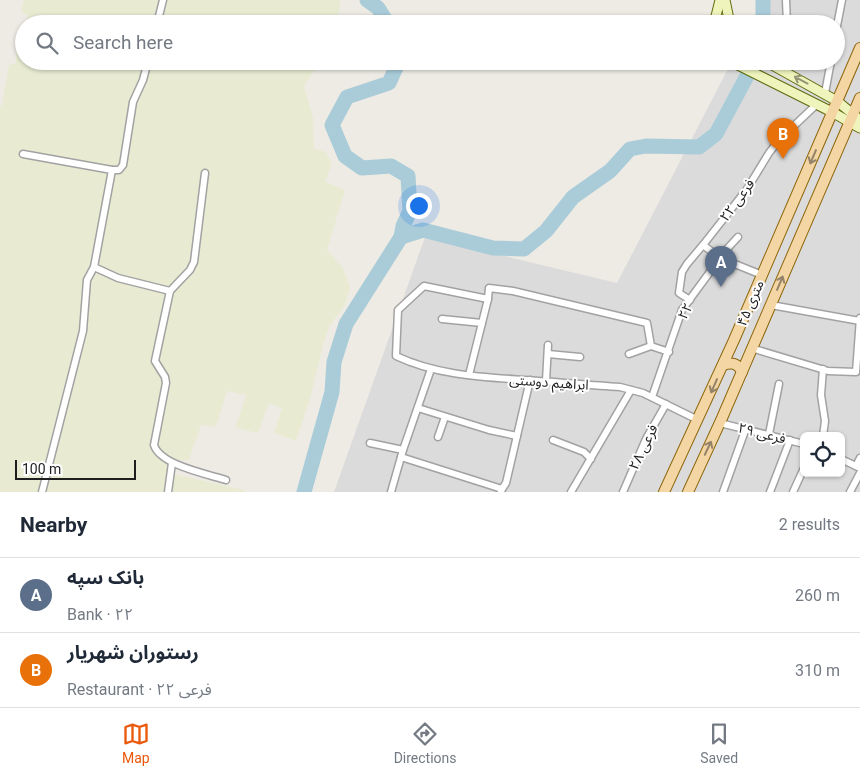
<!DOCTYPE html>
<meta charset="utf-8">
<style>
:root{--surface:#fff;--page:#f6f6f7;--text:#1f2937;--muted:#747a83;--line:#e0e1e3;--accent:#ea580c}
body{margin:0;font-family:Roboto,"Noto Sans Arabic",sans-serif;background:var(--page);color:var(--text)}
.controls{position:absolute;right:15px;bottom:15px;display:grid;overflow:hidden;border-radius:8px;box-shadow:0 1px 4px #0004}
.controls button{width:45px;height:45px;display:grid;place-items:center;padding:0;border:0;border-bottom:1px solid var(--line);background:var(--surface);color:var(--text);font:25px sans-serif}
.scale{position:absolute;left:15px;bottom:12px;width:121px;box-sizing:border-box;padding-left:5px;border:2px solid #1e1e1e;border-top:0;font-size:14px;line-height:18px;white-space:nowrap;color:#1e1e1e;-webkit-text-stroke:4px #fff;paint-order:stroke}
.you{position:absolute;left:418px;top:205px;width:18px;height:18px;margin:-12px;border:4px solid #fff;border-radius:50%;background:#1a73e8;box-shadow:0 0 0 8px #1a73e833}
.badge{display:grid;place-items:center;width:32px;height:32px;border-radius:50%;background:var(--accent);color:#fff;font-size:16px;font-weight:700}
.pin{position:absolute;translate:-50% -41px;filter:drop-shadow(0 1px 2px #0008)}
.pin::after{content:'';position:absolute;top:26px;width:18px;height:15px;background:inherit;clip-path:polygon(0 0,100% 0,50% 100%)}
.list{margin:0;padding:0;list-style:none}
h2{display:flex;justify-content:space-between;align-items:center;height:65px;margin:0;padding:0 20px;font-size:21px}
h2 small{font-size:16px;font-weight:400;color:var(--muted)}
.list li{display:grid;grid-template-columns:32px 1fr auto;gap:15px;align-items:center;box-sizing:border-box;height:75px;padding:0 20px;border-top:1px solid var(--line)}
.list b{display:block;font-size:19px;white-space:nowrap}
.list p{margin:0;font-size:16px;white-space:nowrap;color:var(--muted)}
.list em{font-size:16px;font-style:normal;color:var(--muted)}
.icon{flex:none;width:28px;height:28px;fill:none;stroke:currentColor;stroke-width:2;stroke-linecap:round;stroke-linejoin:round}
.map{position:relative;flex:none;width:860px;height:492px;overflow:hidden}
.search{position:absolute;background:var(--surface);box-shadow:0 1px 4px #0004;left:15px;right:15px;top:15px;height:55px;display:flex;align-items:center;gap:12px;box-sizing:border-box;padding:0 18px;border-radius:28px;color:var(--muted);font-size:19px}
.sheet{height:215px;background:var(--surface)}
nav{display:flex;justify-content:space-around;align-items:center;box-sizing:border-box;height:70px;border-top:1px solid var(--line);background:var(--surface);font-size:14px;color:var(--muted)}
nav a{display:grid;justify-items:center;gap:2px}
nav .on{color:var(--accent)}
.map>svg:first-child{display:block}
</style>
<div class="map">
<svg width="860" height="492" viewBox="0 0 860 492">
<rect width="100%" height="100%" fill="#eeebe5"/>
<path fill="#dcdbdb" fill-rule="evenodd" d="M764,0h96v492h-526l91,-255 192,46 115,-222h104v-37h-85zM804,436h37v37h-37z"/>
<g fill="#e8ebd2">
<path d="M24,0h316l-1,21 -2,3h-311l2,-9 -7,-3z"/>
<path d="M17,35h7v26h297l-17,25 9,32 1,31 12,3 6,11 -7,19 20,8 -18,60 16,18 7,20 -5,17 -16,22 -6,18 -13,54 -14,42 -22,-8 8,-25 -13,-5 -11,30 -23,-5 11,-33 -19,-4 -11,36 -15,-2 -12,35h-14l-1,14 70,16 -1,2h-243v-386l2,-1 7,-40 7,-2z"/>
</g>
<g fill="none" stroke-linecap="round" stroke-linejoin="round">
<g stroke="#a9ccd8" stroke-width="15">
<path d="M367,0l11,8 10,16"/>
<path d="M763,0v24"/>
<path d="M399,61l-10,22 -42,14 -15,28 13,31 17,12 29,-2 17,10 2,35 -7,15 -2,11"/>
<path d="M304,492l28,-100 2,-30 12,-38 55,-87 22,-7 70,18 31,1 22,-18 27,-34 37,-26 20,-22 16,-3 53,1 17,-13 39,-73"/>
</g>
<g stroke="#a2a2a2" stroke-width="9">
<g id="street">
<path d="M786,0l1,24"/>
<path d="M157,24l6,-24"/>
<path d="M836,31l6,-31"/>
<path d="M780,69l2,-8"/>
<path d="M825,93l6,-32"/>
<path d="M23,154l89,16h7l4,-5 10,-63 10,-22 5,-19"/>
<path d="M205,173l-11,89 -4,8 -20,21 -15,70 10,16 1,6 -12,62c6,20 53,29 72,35"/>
<path d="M703,245l17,13 42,17"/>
<path d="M94,267l24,11 52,13"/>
<path d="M690,300l-11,-7 3,-21 5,-8 16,-19 44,-56 22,-36 10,-13 38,-36"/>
<path d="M771,305l89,16"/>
<path d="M442,319l40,4"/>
<path d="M751,348l77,23 28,1 4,-54"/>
<path d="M669,352l-18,-6 -4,-23 -134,-32 -24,-3 -1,11 -64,-13 -26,24 -2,46c40,19 85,21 128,24 32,2 64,5 96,7l23,6 55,27"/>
<path d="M548,354l32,3"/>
<path d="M629,354l22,-8"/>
<path d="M823,369l-2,26 4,26 -2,15"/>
<path d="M469,375l19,-76"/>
<path d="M546,381l2,-36"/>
<path d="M652,397l30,-87 44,-60 12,-13"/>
<path d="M418,408l71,22 28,6"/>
<path d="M720,423l84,21"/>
<path d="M769,434l10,-50"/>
<path d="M438,437l7,-20"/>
<path d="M553,440l31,12 7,7"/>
<path d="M370,443l33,7"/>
<path d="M401,457l101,32 -1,2"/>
<path d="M841,459l19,9"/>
<path d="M856,466l4,-8"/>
<path d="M502,489l4,-6 24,-103"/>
<path d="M42,492l41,-161 4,-51 7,-13 18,-97"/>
<path d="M168,492l4,-29"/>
<path d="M391,492l12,-42 28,-81"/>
<path d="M571,492l60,-102"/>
<path d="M623,492l23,-53 20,-35"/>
<path d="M723,492l23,-64"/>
<path d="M770,492l20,-52"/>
<path d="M793,492l11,-24"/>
<path d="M850,492l10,-19"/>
</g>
</g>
<g stroke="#5e6c0e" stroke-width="11">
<g id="secondary">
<path d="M725,0l5,24"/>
<path d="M714,24l6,-24"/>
<path d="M730,61l102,51 28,16"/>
<path d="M765,61l72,40 23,19"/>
</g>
</g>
<g stroke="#8c670c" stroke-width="12">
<g id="primary">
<path d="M723,365c9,-3 15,-2 19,7"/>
<path d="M664,492l70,-152 126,-292"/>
<path d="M688,492l34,-74 138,-320"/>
</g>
</g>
<use href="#street" stroke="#fff" stroke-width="6"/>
<use href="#secondary" stroke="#eff4bd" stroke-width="9"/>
<use href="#primary" stroke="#f4d5a4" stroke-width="10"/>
</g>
<defs><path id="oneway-shaft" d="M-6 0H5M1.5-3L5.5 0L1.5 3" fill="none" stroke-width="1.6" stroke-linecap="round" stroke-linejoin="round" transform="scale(1.25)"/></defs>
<use stroke="#919475" href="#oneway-shaft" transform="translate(801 80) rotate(-152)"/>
<g stroke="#948368">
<use href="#oneway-shaft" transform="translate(813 157) rotate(113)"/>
<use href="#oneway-shaft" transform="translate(780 283) rotate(-67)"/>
<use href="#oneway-shaft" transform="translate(714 386) rotate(114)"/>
<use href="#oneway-shaft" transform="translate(708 448) rotate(-65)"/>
</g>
<g text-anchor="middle" stroke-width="4" stroke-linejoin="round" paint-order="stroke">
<g font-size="14" fill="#1e1e1e" stroke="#fff">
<text transform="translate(737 200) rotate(-54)" y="5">فرعی ۲۲</text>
<text transform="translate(750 303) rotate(-67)" y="5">۴۵ متری</text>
<text transform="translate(685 311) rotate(-63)" y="5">۲۲</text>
<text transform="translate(549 382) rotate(4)" y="5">ابراهیم دوستی</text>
<text transform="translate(762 433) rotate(14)" y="5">فرعی ۲۹</text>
<text transform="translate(643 447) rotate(-64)" y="5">فرعی ۲۸</text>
</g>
</g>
</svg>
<div class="controls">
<button><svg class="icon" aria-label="locate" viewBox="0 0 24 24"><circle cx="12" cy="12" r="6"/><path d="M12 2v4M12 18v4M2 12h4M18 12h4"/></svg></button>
</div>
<div class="scale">100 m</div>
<div class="you"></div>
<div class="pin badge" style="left:721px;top:287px;background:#5c6f8a">A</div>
<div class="pin badge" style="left:783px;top:159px;background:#e8710a">B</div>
<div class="search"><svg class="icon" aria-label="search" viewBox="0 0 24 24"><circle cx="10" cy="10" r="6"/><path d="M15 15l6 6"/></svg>Search here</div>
</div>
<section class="sheet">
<h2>Nearby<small>2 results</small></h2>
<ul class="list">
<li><span class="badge" style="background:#5c6f8a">A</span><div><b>بانک سپه</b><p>Bank · ۲۲</p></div><em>260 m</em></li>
<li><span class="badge" style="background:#e8710a">B</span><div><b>رستوران شهریار</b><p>Restaurant · فرعی ۲۲</p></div><em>310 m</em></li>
</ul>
</section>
<nav>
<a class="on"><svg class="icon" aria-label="map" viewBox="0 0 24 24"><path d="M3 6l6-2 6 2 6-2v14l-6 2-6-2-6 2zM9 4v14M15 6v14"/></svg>Map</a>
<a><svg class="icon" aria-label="directions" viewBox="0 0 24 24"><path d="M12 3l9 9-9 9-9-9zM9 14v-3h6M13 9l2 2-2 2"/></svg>Directions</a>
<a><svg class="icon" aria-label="saved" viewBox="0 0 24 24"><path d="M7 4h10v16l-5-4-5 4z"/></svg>Saved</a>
</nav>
